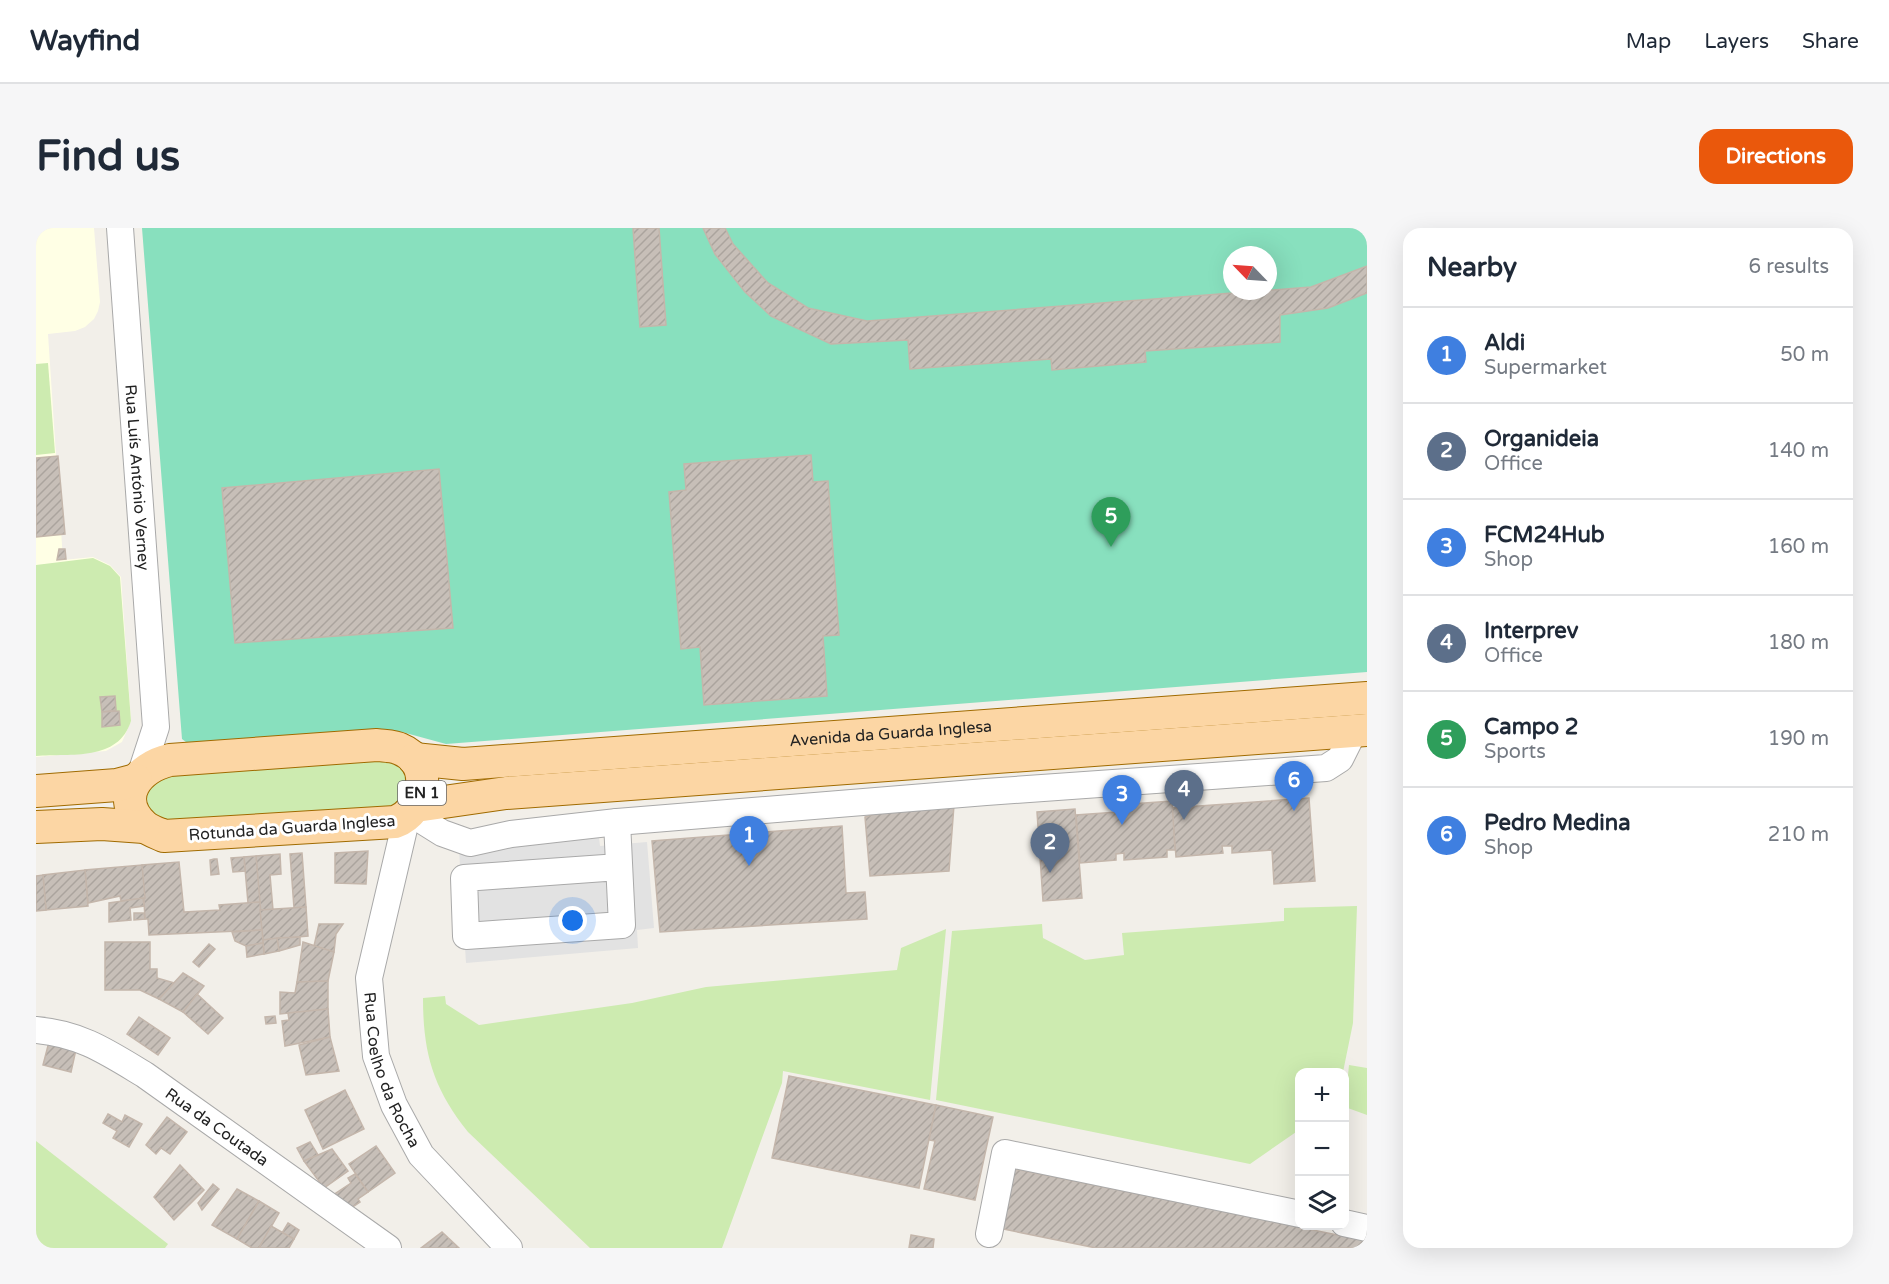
<!DOCTYPE html>
<meta charset="utf-8">
<style>
:root{--surface:#fff;--page:#f6f6f7;--text:#1f2937;--muted:#747a83;--line:#e0e1e3;--accent:#ea580c}
body{margin:0;font-family:"Varela Round",sans-serif;background:var(--page);color:var(--text)}
.controls{position:absolute;right:18px;bottom:18px;display:grid;overflow:hidden;border-radius:12px;box-shadow:0 6px 24px #0002}
.controls button{width:54px;height:54px;display:grid;place-items:center;padding:0;border:0;border-bottom:2px solid var(--line);background:var(--surface);color:var(--text);font:30px sans-serif}
.compass{position:absolute;left:1187px;top:18px;width:54px;height:54px;border-radius:50%;background:var(--surface);box-shadow:0 6px 24px #0002;rotate:295deg}
.you{position:absolute;left:537px;top:693px;width:21px;height:21px;margin:-15px;border:4px solid #fff;border-radius:50%;background:#1a73e8;box-shadow:0 0 0 9px #1a73e833}
.badge{display:grid;place-items:center;width:39px;height:39px;border-radius:50%;background:var(--accent);color:#fff;font-size:20px;font-weight:700}
.pin{position:absolute;translate:-50% -50px;filter:drop-shadow(0 2px 3px #0008)}
.pin::after{content:'';position:absolute;top:32px;width:21px;height:18px;background:inherit;clip-path:polygon(0 0,100% 0,50% 100%)}
.list{margin:0;padding:0;list-style:none}
h2{display:flex;justify-content:space-between;align-items:center;height:78px;margin:0;padding:0 24px;font-size:26px}
h2 small{font-size:20px;font-weight:400;color:var(--muted)}
.list li{display:grid;grid-template-columns:39px 1fr auto;gap:18px;align-items:center;box-sizing:border-box;height:96px;padding:0 24px;border-top:2px solid var(--line)}
.list b{display:block;font-size:22px;white-space:nowrap}
.list p{margin:0;font-size:20px;white-space:nowrap;color:var(--muted)}
.list em{font-size:20px;font-style:normal;color:var(--muted)}
.icon{flex:none;width:33px;height:33px;fill:none;stroke:currentColor;stroke-width:2;stroke-linecap:round;stroke-linejoin:round}
.map{position:relative;flex:none;width:1331px;height:1020px;overflow:hidden;border-radius:18px}
header{display:flex;align-items:center;gap:36px;box-sizing:border-box;height:84px;padding:0 30px;background:var(--surface);border-bottom:2px solid var(--line)}
header strong{font-size:28px}
nav{display:flex;gap:33px;margin-inline-start:auto;font-size:21px}
.intro{display:flex;align-items:center;justify-content:space-between;box-sizing:border-box;height:144px;padding:0 36px}
h1{margin:0;font-size:42px}
.button{padding:15px 27px;border-radius:18px;background:var(--accent);color:#fff;font-size:21px;font-weight:700}
main{display:flex;gap:36px;padding:0 36px}
aside{flex:1;background:var(--surface);border-radius:18px;box-shadow:0 6px 24px #0002}
.map>svg:first-child{display:block}
</style>
<header>
<strong>Wayfind</strong>
<nav><a>Map</a><a>Layers</a><a>Share</a></nav>
</header>
<div class="intro"><h1>Find us</h1><a class="button">Directions</a></div>
<main>
<div class="map">
<svg width="1331" height="1020" viewBox="0 0 1331 1020">
<defs>
<pattern id="building-hatch" width="6" height="6" patternUnits="userSpaceOnUse" patternTransform="scale(1.5)"><rect width="6" height="6" fill="#c7bfb8"/><path d="M-1 1l2-2M0 6l6-6M5 7l2-2" fill="none" stroke="#aba49e"/></pattern>
</defs>
<rect width="100%" height="100%" fill="#f2efe9"/>
<path fill="#ffffe5" d="M0,0h58l6,74 -2,9 -4,8 -9,8 -10,4 -27,3 15,226 30,-3 17,8 11,12 10,144 -9,21 -16,9 -70,6z"/>
<g fill="#cdebb0">
<path d="M12,135l7,90 -19,2v-91z"/>
<path d="M57,330l17,8 10,11 11,144c-13,41 -60,32 -95,35v-191z"/>
<path d="M338,529l28,7 8,17 -13,26 -220,19 -24,-9c-11,-25 -6,-25 12,-44z"/>
<path d="M1321,678l-4,117 -10,49h-43l-1,58 -49,34 -314,-64 16,-169 90,-7 1,14 42,22 39,-5 -2,-22 162,-12v-13z"/>
<path d="M910,701l-16,171 -147,-29 -1,12 -60,165h-132l-122,-116c-35,-44 -45,-79 -45,-134l22,-2 1,8 33,21 153,-22 74,-16 191,-17 4,-22z"/>
<path d="M1313,837l18,3v47l-22,-8z"/>
<path d="M0,913l132,103 -3,4h-129z"/>
</g>
<path fill="#88e0be" fill-rule="evenodd" d="M106,0h1225v444l-921,72 -44,-12 -208,16 -12,-9zM1196,27h36v36h-36z"/>
<path fill="#e2e2e2" d="M563,610l1,8 47,-4 7,86 -17,2 1,18 -172,15 -7,-114z"/>
<g fill="url(#building-hatch)" stroke="#c4b6ab" stroke-width="1.5">
<path d="M597,0h26l7,97 -26,2z"/>
<path d="M667,0h22l8,16 35,39 40,25 59,13 444,-34 56,-21v27l-39,15 -48,7v27l-135,9 1,11 -94,8 -1,-11 -141,10 -2,-29 -77,4 -60,-28 -26,-24 -30,-38z"/>
<path d="M775,227l2,27 15,-1 11,154 -16,1 4,60 -123,9 -4,-58 -19,2 -12,-157 17,-2 -2,-26z"/>
<path d="M22,228l7,78 -29,3v-79z"/>
<path d="M403,241l14,159 -218,15 -13,-155z"/>
<path d="M23,321h6l1,10 -9,1z"/>
<path d="M79,468l1,14 -14,2 -2,-15z"/>
<path d="M83,483l1,14 -18,2v-15z"/>
<path d="M1273,570l6,83 -41,3 -2,-34 -40,3v-7h-10l1,7 -47,4 -4,-49z"/>
<path d="M1136,573l3,49h-8v7l-43,3v-7l-8,1v6l-36,3 -4,-48 56,-4 -1,-7z"/>
<path d="M918,577l-5,66 -79,5 -5,-59 20,-6z"/>
<path d="M1039,581l7,89 -39,3 -6,-89z"/>
<path d="M806,598l4,67 19,-1 2,27 -207,13 -8,-91z"/>
<path d="M332,623l-2,33 -31,-1v-30z"/>
<path d="M266,625l4,54 -12,1 -4,-54z"/>
<path d="M244,626l1,20 -11,1 3,35h-13l-4,-54z"/>
<path d="M220,628l4,46 -12,1 -4,-46z"/>
<path d="M208,629l1,14 -12,1 -2,-14z"/>
<path d="M178,631h3l2,15 -8,1 -1,-15z"/>
<path d="M143,634l5,50 36,-2 -1,-5 41,-3 2,28 -113,5 -1,-16h-3l-3,-54z"/>
<path d="M106,637l3,33 -24,3 -1,-5 -32,7 -3,-33z"/>
<path d="M49,642l3,36 -42,4 -3,-35z"/>
<path d="M7,647l3,35 -10,1v-35z"/>
<path d="M107,670l1,8 -14,2 1,12 -22,2v-19z"/>
<path d="M270,679l2,29 -45,4 -3,-30z"/>
<path d="M98,685h10l1,6 -11,1z"/>
<path d="M283,696h24l-7,10 -2,18 -20,-6z"/>
<path d="M226,702l1,13 -17,3 -11,-5 -3,-9z"/>
<path d="M264,709v8l-21,6 -2,-13z"/>
<path d="M241,710l2,13 -15,3 -1,-14z"/>
<path d="M69,714h45v27h7v9l17,5 -15,16 -19,-9h-35z"/>
<path d="M267,714l31,10 -6,29 -31,1z"/>
<path d="M227,715l1,11 -17,3 -1,-11z"/>
<path d="M173,716l6,5 -16,18 -6,-5z"/>
<path d="M147,745l21,13 -21,26 -24,-13z"/>
<path d="M292,753v28l-48,5v-22l15,1 2,-11z"/>
<path d="M161,766l26,24 -15,16 -25,-22z"/>
<path d="M292,781l2,28 -45,9 -3,-25 7,-1 -1,-7z"/>
<path d="M239,788l1,7 -10,1 -1,-7z"/>
<path d="M103,789l31,21 -12,17 -31,-21z"/>
<path d="M294,809l9,34 -33,4 -7,-30z"/>
<path d="M14,810l27,7 -6,27 -28,-7z"/>
<path d="M753,848l147,29 -17,83 -147,-30z"/>
<path d="M309,862l19,39 -41,20 -18,-39z"/>
<path d="M900,877l57,12 -18,83 -51,-11 11,-48 -6,-1z"/>
<path d="M72,886l14,8 3,-7 17,9 -13,23 -16,-9 4,-7 -14,-8z"/>
<path d="M131,889l20,15 -17,22 -9,-6 -5,6 -10,-9z"/>
<path d="M274,914l8,13 -14,6 -7,-13z"/>
<path d="M340,918l19,27 -27,19 -19,-28z"/>
<path d="M296,921l16,22 -24,17 -20,-27z"/>
<path d="M144,937l24,25 -30,30 -20,-23z"/>
<path d="M979,941l352,72v7h-271l-93,-19z"/>
<path d="M319,946l13,18 -10,7 2,3 -9,6 -18,-13 18,-12 -3,-5z"/>
<path d="M177,956l6,5 -17,21 -4,-7z"/>
<path d="M201,961l22,12 -22,38 -25,-14z"/>
<path d="M223,973l20,12 -20,35h-7l-15,-9z"/>
<path d="M252,995l11,7 -5,9 -12,-6z"/>
<path d="M235,998l23,13 -5,9h-30z"/>
<path d="M406,1004l17,16h-38z"/>
<path d="M875,1007l23,4 -1,9h-24z"/>
</g>
<g fill="none" stroke-linecap="round" stroke-linejoin="round">
<g stroke="#a9a9a9" stroke-width="28">
<g id="minor">
<path id="s1" d="M84,0l36,499 -15,46"/>
<path d="M374,585l32,20 28,10 41,-9 106,-12 369,-30 340,-24 14,-9 14,-28"/>
<path id="s2" d="M371,588l-38,162 7,78 18,49 27,50 88,93"/>
<path d="M581,594l5,103 -156,11 -2,-58 155,-11"/>
<path id="s3" d="M0,802c45,4 71,22 109,45l243,173"/>
<path d="M1308,995l23,5"/>
<path d="M953,1006l16,-81 295,61"/>
</g>
</g>
<g stroke="#a06b00" stroke-width="34">
<g id="major">
<path d="M341,517c7,1 17,1 23,4 35,14 25,62 -5,73l-231,14c-7,-3 -16,-6 -21,-11 -29,-27 -5,-58 27,-65z"/>
<path id="s4" d="M378,531l49,5 904,-66"/>
<path d="M0,563l81,-6 19,-5"/>
<path d="M380,578l90,-13 861,-63"/>
<path d="M0,599l66,-3 42,3"/>
</g>
</g>
<use href="#minor" stroke="#fff" stroke-width="26"/>
<use href="#major" stroke="#fcd6a4" stroke-width="32"/>
</g>
<g text-anchor="middle" stroke-width="6" stroke-linejoin="round" paint-order="stroke">
<rect fill="#fff" stroke="#646464" stroke-width="1.5" x="362" y="553" width="48" height="24" rx="4.5"/>
<g font-size="15" font-weight="bold" fill="#222">
<text x="386" y="570">EN 1</text>
</g>
<g font-size="16" fill="#222" stroke="#fff">
<text dy="6" stroke="none"><textPath href="#s1" startOffset="250">Rua Luís António Verney</textPath></text>
<text dy="6" stroke="none"><textPath href="#s4" startOffset="478">Avenida da Guarda Inglesa</textPath></text>
<text transform="translate(256 599) rotate(-4)" y="6">Rotunda da Guarda Inglesa</text>
<text dy="6" stroke="none"><textPath href="#s2" startOffset="262">Rua Coelho da Rocha</textPath></text>
<text dy="6" stroke="none"><textPath href="#s3" startOffset="208">Rua da Coutada</textPath></text>
</g>
</g>
</svg>
<div class="controls">
<button>+</button>
<button>−</button>
<button><svg class="icon" aria-label="layers" viewBox="0 0 24 24"><path d="M12 4l9 5-9 5-9-5zM3 14l9 5 9-5"/></svg></button>
</div>
<svg class="compass" viewBox="-18 -18 36 36"><path d="M0-13l5 13h-10z" fill="#e53935"/><path d="M0 13l5-13h-10z" fill="#747a83"/></svg>
<div class="you"></div>
<div class="pin badge" style="left:713px;top:638px;background:#3f7fe0">1</div>
<div class="pin badge" style="left:1014px;top:645px;background:#5c6f8a">2</div>
<div class="pin badge" style="left:1086px;top:597px;background:#3f7fe0">3</div>
<div class="pin badge" style="left:1148px;top:592px;background:#5c6f8a">4</div>
<div class="pin badge" style="left:1075px;top:319px;background:#2e9e5b">5</div>
<div class="pin badge" style="left:1258px;top:583px;background:#3f7fe0">6</div>
</div>
<aside>
<h2>Nearby<small>6 results</small></h2>
<ul class="list">
<li><span class="badge" style="background:#3f7fe0">1</span><div><b>Aldi</b><p>Supermarket</p></div><em>50 m</em></li>
<li><span class="badge" style="background:#5c6f8a">2</span><div><b>Organideia</b><p>Office</p></div><em>140 m</em></li>
<li><span class="badge" style="background:#3f7fe0">3</span><div><b>FCM24Hub</b><p>Shop</p></div><em>160 m</em></li>
<li><span class="badge" style="background:#5c6f8a">4</span><div><b>Interprev</b><p>Office</p></div><em>180 m</em></li>
<li><span class="badge" style="background:#2e9e5b">5</span><div><b>Campo 2</b><p>Sports</p></div><em>190 m</em></li>
<li><span class="badge" style="background:#3f7fe0">6</span><div><b>Pedro Medina</b><p>Shop</p></div><em>210 m</em></li>
</ul>
</aside>
</main>
